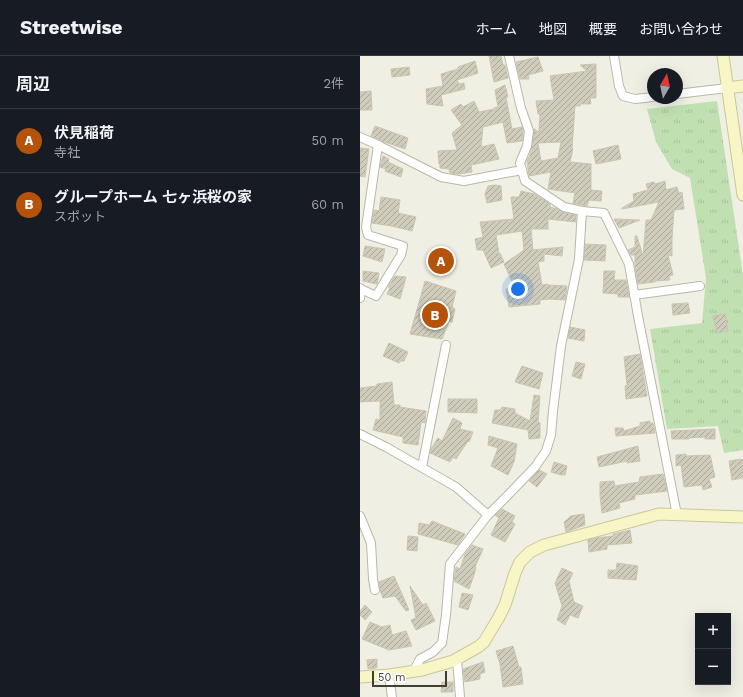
<!DOCTYPE html>
<html lang="ja">
<meta charset="utf-8">
<style>
:root{--surface:#171b24;--page:#20242c;--text:#f1f3f6;--muted:#9ea1a6;--line:#363941;--accent:#b45309}
body{margin:0;font-family:"Work Sans","Noto Sans JP",sans-serif;background:var(--page);color:var(--text)}
.controls{position:absolute;right:12px;bottom:12px;display:grid;overflow:hidden;border-radius:0px;box-shadow:0 4px 16px #0002}
.controls button{width:36px;height:36px;display:grid;place-items:center;padding:0;border:0;border-bottom:1px solid var(--line);background:var(--surface);color:var(--text);font:20px sans-serif}
.compass{position:absolute;left:287px;top:12px;width:36px;height:36px;border-radius:50%;background:var(--surface);box-shadow:0 4px 16px #0002;rotate:9deg}
.scale{position:absolute;left:12px;bottom:10px;width:75px;box-sizing:border-box;padding-left:4px;border:2px solid #413f35;border-top:0;font-size:11px;line-height:14px;white-space:nowrap;color:#413f35;-webkit-text-stroke:3px #fff;paint-order:stroke}
.you{position:absolute;left:158px;top:233px;width:14px;height:14px;margin:-10px;border:3px solid #fff;border-radius:50%;background:#1a73e8;box-shadow:0 0 0 6px #1a73e833}
.badge{display:grid;place-items:center;width:26px;height:26px;border-radius:50%;background:var(--accent);color:#fff;font-size:13px;font-weight:700}
.pin{position:absolute;translate:-50% -50%;border:2px solid #fff;box-shadow:0 1px 4px #0006}
.list{margin:0;padding:0;list-style:none}
h2{display:flex;justify-content:space-between;align-items:center;height:52px;margin:0;padding:0 16px;font-size:17px}
h2 small{font-size:13px;font-weight:400;color:var(--muted)}
.list li{display:grid;grid-template-columns:26px 1fr auto;gap:12px;align-items:center;box-sizing:border-box;height:64px;padding:0 16px;border-top:1px solid var(--line)}
.list b{display:block;font-size:15px;white-space:nowrap}
.list p{margin:0;font-size:13px;white-space:nowrap;color:var(--muted)}
.list em{font-size:13px;font-style:normal;color:var(--muted)}
.map{position:relative;flex:none;width:383px;height:641px;overflow:hidden}
header{display:flex;align-items:center;gap:24px;box-sizing:border-box;height:56px;padding:0 20px;background:var(--surface);border-bottom:1px solid var(--line)}
header strong{font-size:19px}
nav{display:flex;gap:22px;margin-inline-start:auto;font-size:14px}
main{display:flex}
aside{flex:1;background:var(--surface)}
.map>svg:first-child{display:block}
</style>
<header>
<strong>Streetwise</strong>
<nav><a>ホーム</a><a>地図</a><a>概要</a><a>お問い合わせ</a></nav>
</header>
<main>
<aside>
<h2>周辺<small>2件</small></h2>
<ul class="list">
<li><span class="badge">A</span><div><b>伏見稲荷</b><p>寺社</p></div><em>50 m</em></li>
<li><span class="badge">B</span><div><b>グループホーム 七ヶ浜桜の家</b><p>スポット</p></div><em>60 m</em></li>
</ul>
</aside>
<div class="map">
<svg width="383" height="641" viewBox="0 0 383 641">
<defs>
<pattern id="park-tufts" width="24" height="20" patternUnits="userSpaceOnUse"><rect width="24" height="20" fill="#c1e0b1"/><path d="M3 7l-1-3M5 7V3M7 7l1-3M15 17l-1-3M17 17v-4M19 17l1-3" fill="none" stroke="#a7c199"/></pattern>
<pattern id="building-hatch" width="6" height="6" patternUnits="userSpaceOnUse"><rect width="6" height="6" fill="#d0ccbb"/><path d="M-1 1l2-2M0 6l6-6M5 7l2-2" fill="none" stroke="#aaa799"/></pattern>
</defs>
<rect width="100%" height="100%" fill="#f0efe4"/>
<path fill="url(#park-tufts)" d="M357,45l26,174v175l-19,3 -6,-27 -51,3 -17,-100 52,-6 4,-45 -16,-100 -18,-9 -16,-27 -9,-33z"/>
<g fill="url(#building-hatch)" stroke="#cac5af" fill-rule="evenodd">
<path d="M129,0h12l2,9h2l3,13 -14,4z"/>
<path d="M178,1l5,14 -15,4 1,4h-9l-4,-17z"/>
<path d="M115,5l3,12 -21,7 2,4 5,-1 1,6 -24,6 2,11 -16,-2 -1,-15 17,-3 -2,-12 17,-5v-2z"/>
<path d="M236,8v34h-6l1,6h-10l-1,2h-5l-3,43h1l-3,13 21,2v26l11,1 -1,10 -12,-1 -2,6 -14,-3 2,-10 -27,-4 3,-17 -22,4 -2,-15 3,-6 2,-8 2,-18h1l1,2h3l1,-17h-2l-2,-13 18,-1 -4,-24 37,-5 -7,-6zM201,86l-3,16 -17,3 -3,-18z"/>
<path d="M49,11l1,8 -18,2 -1,-8z"/>
<path d="M145,29l3,12h-2l6,32 10,-2 1,5 -1,9 -15,2 -4,-21 -20,5 -2,20 13,-3 5,15 -28,6 1,7 -14,2 -8,-1 -1,-4 -9,-1v-4h-1l-1,-13 19,-1 -5,-17 10,-8 -11,-15 10,-6 2,3 11,-6 5,11 15,-3v-1l4,-1 -3,-17z"/>
<path d="M11,35l1,19h-12v-18z"/>
<path d="M15,70l33,12 -3,11 -23,-8 -11,-5z"/>
<path d="M258,89l3,14 -25,5 -3,-13z"/>
<path d="M0,92l9,1 -4,28 -5,-1z"/>
<path d="M23,100l6,3 -1,3 15,7 -2,8 -16,-6 1,-2 -6,-2z"/>
<path d="M305,125l1,9 11,-3 2,6 3,-1 2,17 -10,1 -2,28v18l-4,-1 5,20 -4,1 1,4 -15,1v1l-17,2 -3,-18v-11h-4l-3,-5 7,-3v-11h2l6,20 3,-36h5l8,-18 -37,7v-1l12,-7 -1,-7 15,-4 -2,-6 8,-2 1,2z"/>
<path d="M135,129l6,1 1,14 -15,3 -2,-9 3,-8z"/>
<path d="M161,135l13,3 16,10v3l7,2 6,3 13,3v7l-28,-3v10h-17l2,21 30,-3 -1,9 -18,-2v7l-6,1 4,23 6,-1v1l19,1 -2,14 -16,-1 -9,1v4l-31,3 -3,-18 9,-1 -11,-24 20,-14 -2,-19 -26,4 3,19 1,-1 4,9 -13,6 -8,-18h-6l-2,-11 8,-2 -3,-15 34,-3 -3,-22h8z"/>
<path d="M21,141l19,3 -2,13 18,4 -4,14 -21,-5 -19,-3 2,-13 5,1z"/>
<path d="M254,163l26,1 -21,8z"/>
<path d="M225,188l21,1 -1,16 -21,-1z"/>
<path d="M5,190l20,3 -3,13 -19,-6z"/>
<path d="M3,215l16,2 -2,11 -14,-3z"/>
<path d="M244,215h11l-1,9h12l3,17h-11v-3l-15,-1z"/>
<path d="M35,220l11,1 -6,22 -13,-5 3,-6 -2,-1z"/>
<path d="M65,225l31,10 -4,16 3,2 -3,13 -3,-1 -7,18 -32,-5z"/>
<path d="M328,247l2,10 -17,2 -1,-11z"/>
<path d="M365,258l3,17 -11,2 -4,-17z"/>
<path d="M210,271l15,3 -1,11 -16,-3z"/>
<path d="M29,287l19,9 -4,9h-3l-2,2 -16,-7z"/>
<path d="M280,298l7,42 -21,3 -1,-13 2,-1 -3,-28z"/>
<path d="M216,306l9,2 -4,15 -9,-3z"/>
<path d="M162,310l21,7 -4,16 -24,-7z"/>
<path d="M32,326l2,23h6v2l26,4 -1,12 -4,-1 -3,23 -15,-2v-6l-30,-7 3,-11 4,1v-19l-20,1v-14l17,-2v-2z"/>
<path d="M174,339l6,1 -2,26 2,1v15l-11,1 -1,-9 -36,-7 3,-13h5l2,-3 13,2v4l15,8z"/>
<path d="M88,343h29v14l-29,-1z"/>
<path d="M93,362l9,5 -2,6 13,3 -4,10 -1,-1 -12,18 -3,-2 -3,5 -20,-9 1,-4 7,-11 4,3z"/>
<path d="M290,365v2h3l2,10 -39,3 -1,-8h8l1,3 16,-5v-3z"/>
<path d="M355,373v10h-10v-2l-16,1v1h-17l-1,-8z"/>
<path d="M129,380l28,8 -3,18 -6,13 -17,-9 7,-18 -10,-3z"/>
<path d="M278,390l2,15 -13,2v-2l-28,6 -2,-10z"/>
<path d="M326,398v2l24,-1 5,22 -6,2 3,8 -9,3 -1,-5 -18,2 -3,-22 -5,1v-11z"/>
<path d="M382,403l1,10v9l-11,2 -3,-19z"/>
<path d="M194,406l13,4 -2,9h-4l-10,-3z"/>
<path d="M179,414l8,4 -10,13 -8,-6z"/>
<path d="M303,418l4,17 -32,4v4l-16,4 1,5 -18,5 -2,-17v-14l14,-1 1,5 24,-4 1,-5z"/>
<path d="M142,453l13,7 -3,6 3,2 -10,18 -14,-7 8,-17 -4,-3z"/>
<path d="M224,458l1,11 -19,7 -2,-10 7,-6z"/>
<path d="M72,465l33,13 -7,11 -40,-11 1,-11 10,2z"/>
<path d="M270,474l2,13 -25,2v4l-18,3 -1,-12 7,-2 18,-2v-2z"/>
<path d="M48,480l10,1 -1,14 -10,-1z"/>
<path d="M112,489l11,4 -8,18h1l-2,8 -5,14 -15,-8 2,-14 4,2 5,-15z"/>
<path d="M257,507l21,3 -2,14 -28,-2v-8h8z"/>
<path d="M202,512l11,5 -4,8 5,21 9,4 -5,12 -8,-3 -5,10 -8,-5 5,-14 -7,-23z"/>
<path d="M34,520l15,34 -3,1 -11,-15 -12,2 -3,-8 -1,-8z"/>
<path d="M50,530l13,19 3,-2 9,18 -19,9 -5,-10 5,-2z"/>
<path d="M102,537l11,2 -5,15 -9,-3z"/>
<path d="M5,549l7,7 -7,8 -5,-5v-4z"/>
<path d="M10,566l12,5 8,-2 2,10 14,-4 6,15 -23,4 -27,-11z"/>
<path d="M153,590l6,21h2l2,17 -20,3 -3,-23 -4,-13z"/>
<path d="M17,603v9l-9,1 -1,-9z"/>
<path d="M123,606l2,10 -5,2v5l-15,3 -2,-13z"/>
<path d="M82,626h11v10h-12z"/>
</g>
<g fill="none" stroke-linecap="round" stroke-linejoin="round">
<g stroke="#bab8a8" stroke-width="10">
<g id="street">
<path d="M149,0l12,52 8,23 -2,15 -7,17 5,18 39,26 18,4"/>
<path d="M254,0l5,30 4,10 12,3 18,-2"/>
<path d="M317,38l50,-6"/>
<path d="M0,81l18,8 63,32 23,4 58,-11"/>
<path d="M0,232l1,1 -1,9"/>
<path d="M1,233l15,7 25,-41 2,-9 -35,-11 -2,-8 12,-82"/>
<path d="M274,239l66,-9"/>
<path d="M0,378l26,13 70,40 32,28 -38,49 -4,51 -4,28 -9,9 -13,7 -7,13"/>
<path d="M62,411l24,-122"/>
<path d="M128,459l19,-19 28,-29 11,-16 5,-16 2,-24 8,-65 18,-87 3,-48 22,2 25,51 9,52 39,199"/>
<path d="M0,460l11,27 2,36 2,11"/>
<path d="M97,603l3,38"/>
<path d="M29,619l3,22"/>
</g>
</g>
<g stroke="#cac898" stroke-width="13">
<g id="secondary">
<path d="M363,0l20,139"/>
<path d="M367,32l16,-2"/>
<path d="M0,621l29,-2 33,-5 31,-9 25,-14 6,-5 15,-25 6,-12 10,-32 5,-11 10,-10 14,-7 115,-31 84,3"/>
</g>
</g>
<use href="#street" stroke="#fff" stroke-width="8"/>
<use href="#secondary" stroke="#f8f6c6" stroke-width="11"/>
</g>
</svg>
<div class="controls">
<button>+</button>
<button>−</button>
</div>
<svg class="compass" viewBox="-18 -18 36 36"><path d="M0-13l5 13h-10z" fill="#e53935"/><path d="M0 13l5-13h-10z" fill="#9ea1a6"/></svg>
<div class="scale">50 m</div>
<div class="you"></div>
<div class="pin badge" style="left:81px;top:205px">A</div>
<div class="pin badge" style="left:75px;top:259px">B</div>
</div>
</main>
